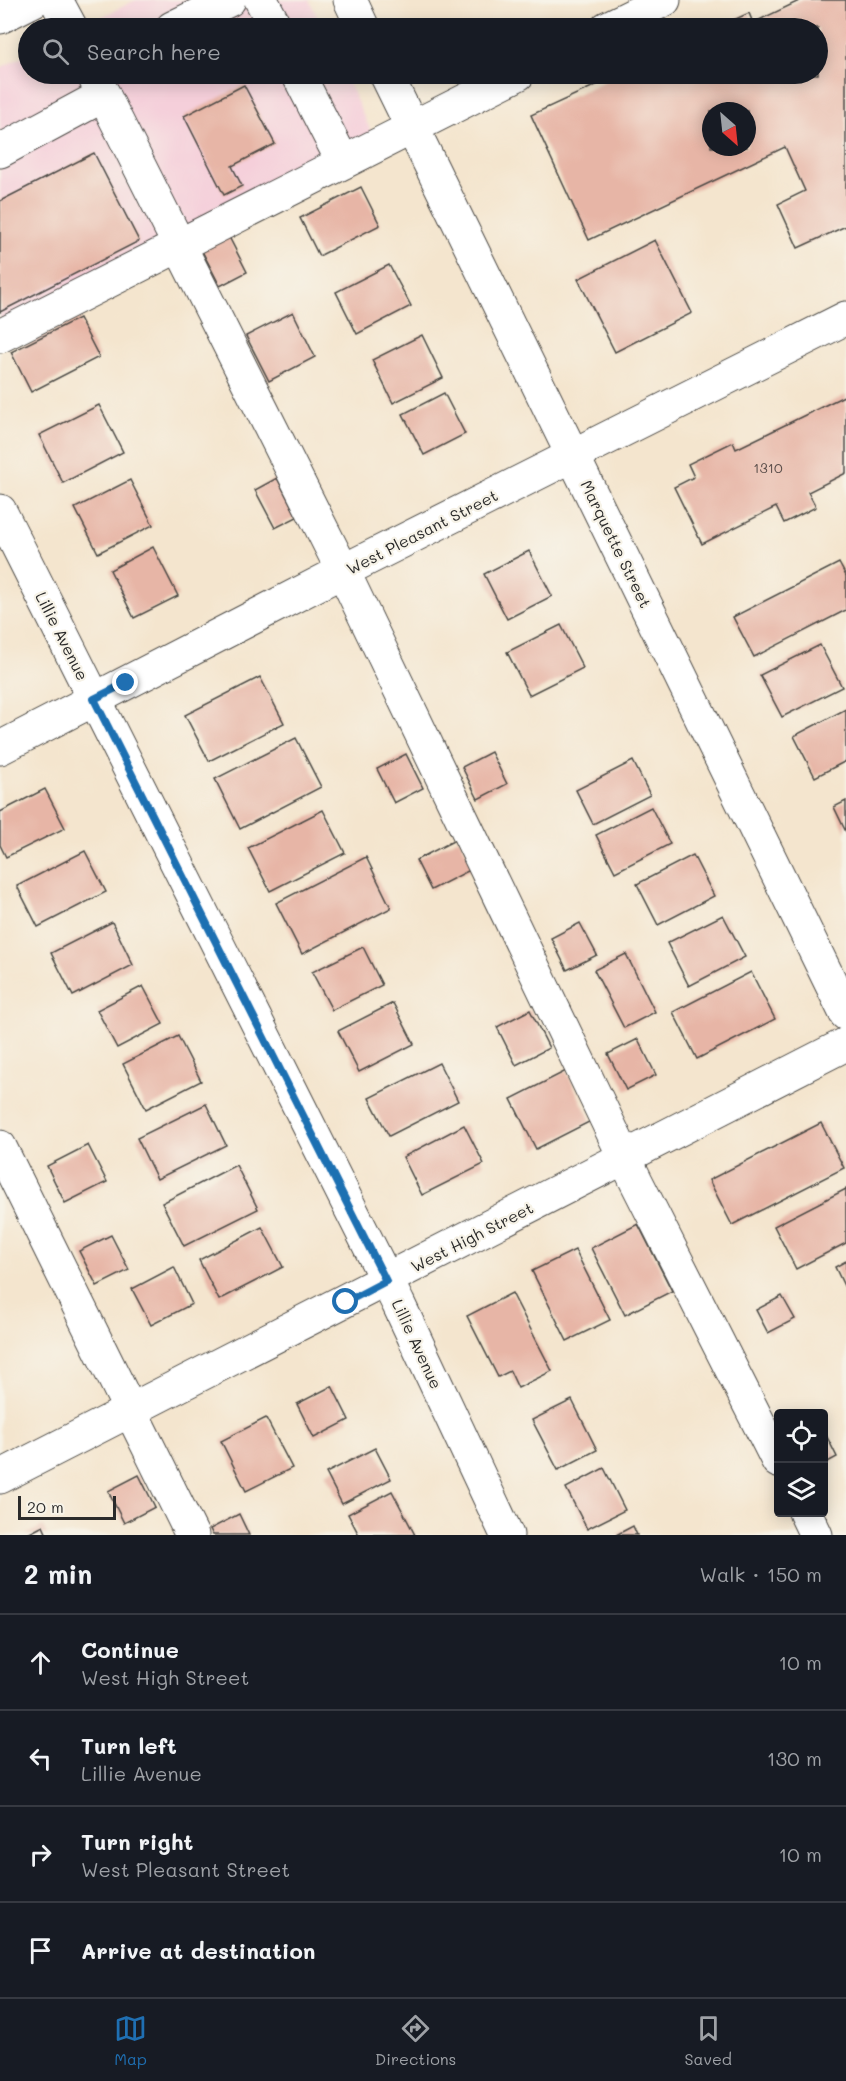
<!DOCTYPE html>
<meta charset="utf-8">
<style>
:root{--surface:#171b24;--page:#20242c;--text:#f1f3f6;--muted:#9ea1a6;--line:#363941;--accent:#1f6fb2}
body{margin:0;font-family:Mali,sans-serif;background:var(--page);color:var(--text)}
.controls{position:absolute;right:18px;bottom:18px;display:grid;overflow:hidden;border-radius:6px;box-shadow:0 3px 15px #0003}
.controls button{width:54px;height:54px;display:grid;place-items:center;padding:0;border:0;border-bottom:2px solid var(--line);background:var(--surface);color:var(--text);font:30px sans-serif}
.compass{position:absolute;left:702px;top:102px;width:54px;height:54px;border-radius:50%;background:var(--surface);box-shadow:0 3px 15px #0003;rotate:153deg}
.scale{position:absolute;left:18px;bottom:15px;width:98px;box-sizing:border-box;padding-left:6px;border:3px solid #2b2b2b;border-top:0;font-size:16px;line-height:21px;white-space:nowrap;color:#2b2b2b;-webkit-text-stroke:4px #f7f3e8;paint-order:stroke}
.stop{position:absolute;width:18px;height:18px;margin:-14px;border:4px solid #1f6fb2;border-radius:50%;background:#fff}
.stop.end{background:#1f6fb2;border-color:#fff;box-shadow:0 2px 6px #0008}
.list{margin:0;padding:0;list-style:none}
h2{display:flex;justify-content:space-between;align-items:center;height:78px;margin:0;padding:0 24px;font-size:26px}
h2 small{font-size:20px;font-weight:400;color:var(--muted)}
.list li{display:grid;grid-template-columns:39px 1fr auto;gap:18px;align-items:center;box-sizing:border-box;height:96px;padding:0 24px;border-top:2px solid var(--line)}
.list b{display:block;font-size:22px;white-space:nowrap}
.list p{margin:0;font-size:20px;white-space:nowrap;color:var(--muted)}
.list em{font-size:20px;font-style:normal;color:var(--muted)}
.icon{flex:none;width:33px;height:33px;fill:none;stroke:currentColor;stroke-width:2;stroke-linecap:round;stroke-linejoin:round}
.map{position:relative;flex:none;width:846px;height:1535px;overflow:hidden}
.search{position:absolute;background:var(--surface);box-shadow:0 3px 15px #0003;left:18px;right:18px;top:18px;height:66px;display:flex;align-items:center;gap:15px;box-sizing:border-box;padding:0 21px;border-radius:33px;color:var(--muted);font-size:22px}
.sheet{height:462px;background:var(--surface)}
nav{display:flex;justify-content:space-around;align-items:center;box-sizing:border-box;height:84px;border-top:2px solid var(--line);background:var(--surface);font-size:16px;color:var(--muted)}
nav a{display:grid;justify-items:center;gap:3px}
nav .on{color:var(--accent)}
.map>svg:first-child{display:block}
</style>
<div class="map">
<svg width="846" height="1535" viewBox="0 0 846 1535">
<rect width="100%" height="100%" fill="#f7f3e8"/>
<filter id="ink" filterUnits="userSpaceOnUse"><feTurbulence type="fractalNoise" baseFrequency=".0167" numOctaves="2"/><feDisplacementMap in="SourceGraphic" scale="12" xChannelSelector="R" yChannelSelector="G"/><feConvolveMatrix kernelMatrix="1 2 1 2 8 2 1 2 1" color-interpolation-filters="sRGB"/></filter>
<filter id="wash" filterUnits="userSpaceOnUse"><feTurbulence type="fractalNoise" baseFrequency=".008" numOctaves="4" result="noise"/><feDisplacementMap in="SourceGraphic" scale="24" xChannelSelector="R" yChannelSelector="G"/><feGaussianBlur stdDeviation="1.35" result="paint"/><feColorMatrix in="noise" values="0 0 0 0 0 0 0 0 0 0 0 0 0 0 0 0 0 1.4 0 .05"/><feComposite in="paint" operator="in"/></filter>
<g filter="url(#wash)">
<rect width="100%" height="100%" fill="#f4e5ce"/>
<g fill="#f5cfda">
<path d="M136,0h173l14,28h-244z"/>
<path d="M28,54v20h316l29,62 -373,189v-257z"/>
</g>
<g id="blocks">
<g fill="#e7b5a6" fill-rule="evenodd">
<path d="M801,0h45v226l-48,22 -20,-44 27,-13 -20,-44 -196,93 -58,-125 89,-41h198v-46h-102l33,-15 4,10zM711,111h36v36h-36z"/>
<path d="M244,85l31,59 -43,22 10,20 -18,9 -40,-79z"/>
<path d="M94,153l45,88 -139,71v-111z"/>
<path d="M361,187l19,38 -61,31 -19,-38z"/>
<path d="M227,233l20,39 -27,14 -20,-39z"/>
<path d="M655,240l37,73 -77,39 -37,-73z"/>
<path d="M389,265l22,41 -54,28 -21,-42z"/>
<path d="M293,312l22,45 -46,24 -23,-45z"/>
<path d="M79,318l20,39 -68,35 -20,-40z"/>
<path d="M422,335l21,43 -50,25 -21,-43z"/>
<path d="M444,393l21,41 -41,21 -21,-41z"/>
<path d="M846,395v78l-38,19 8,15 -32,16 -8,-16 -74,37 -28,-57 20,-10 -6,-13 45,-22 3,7z"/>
<path d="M99,405l24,47 -60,31 -24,-48z"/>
<path d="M277,478l20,39 -22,11 -20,-38z"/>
<path d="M130,480l23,45 -55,28 -23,-45z"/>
<path d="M153,547l25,49 -44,22 -24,-48z"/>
<path d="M529,551l23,45 -45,23 -23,-45z"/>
<path d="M839,563l7,13v34l-92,47 -21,-40z"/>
<path d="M561,625l22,43 -54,27 -22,-43z"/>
<path d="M820,645l22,42 -60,30 -22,-42z"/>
<path d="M260,677l24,46 -75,38 -24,-46z"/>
<path d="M846,709v52l-31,16 -21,-41z"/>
<path d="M296,738l25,49 -81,42 -25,-50z"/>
<path d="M491,752l16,32 -29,15 -16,-32z"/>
<path d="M406,754l17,34 -29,15 -17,-34z"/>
<path d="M633,761l17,34 -57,29 -17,-34z"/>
<path d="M45,789l20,39 -59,29 -6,-12v-33z"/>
<path d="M846,801v31l-12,-25z"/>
<path d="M651,807l19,37 -55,28 -19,-37z"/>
<path d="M323,810l22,43 -75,38 -22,-43z"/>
<path d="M459,838l15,30 -43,22 -15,-30z"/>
<path d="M85,851l21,41 -68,35 -21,-41z"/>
<path d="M693,855l21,41 -56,29 -21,-41z"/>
<path d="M366,857l25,51 -89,46 -26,-51z"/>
<path d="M723,915l22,42 -56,29 -22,-43z"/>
<path d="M112,922l21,43 -60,31 -22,-43z"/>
<path d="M580,923l17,32 -30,15 -16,-32z"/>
<path d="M363,947l19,38 -50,25 -20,-38z"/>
<path d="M626,954l29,58 -31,16 -30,-58z"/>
<path d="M751,972l24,47 -78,40 -24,-47z"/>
<path d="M143,986l20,38 -46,24 -20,-38z"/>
<path d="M393,1003l21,41 -55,28 -21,-41z"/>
<path d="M530,1010l19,38 -33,17 -19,-38z"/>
<path d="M178,1036l23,45 -55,28 -23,-45z"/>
<path d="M638,1039l18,36 -30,15 -18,-36z"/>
<path d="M439,1063l19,38 -69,35 -20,-38z"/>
<path d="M566,1071l25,50 -55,28 -25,-50z"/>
<path d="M206,1104l20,41 -69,34 -20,-41z"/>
<path d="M821,1123l23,45 -112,57 -23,-45z"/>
<path d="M464,1125l20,39 -62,31 -19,-38z"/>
<path d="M88,1145l19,37 -42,21 -18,-37z"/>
<path d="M236,1165l22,44 -74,37 -22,-43z"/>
<path d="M846,1189v54l-50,26 -22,-43z"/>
<path d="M638,1224l34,67 -47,24 -34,-67z"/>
<path d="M262,1227l21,40 -64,33 -20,-40z"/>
<path d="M111,1235l18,35 -32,16 -18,-35z"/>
<path d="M575,1250l35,70 -43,21 -35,-70z"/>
<path d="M846,1261v29l-11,-23z"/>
<path d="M174,1267l18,37 -41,21 -19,-36z"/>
<path d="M512,1293l40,78 -34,17 -8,-17 -12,6 -31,-61z"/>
<path d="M782,1296l13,23 -27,14 -12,-23z"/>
<path d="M332,1386l17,34 -35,18 -17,-34z"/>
<path d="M572,1400l25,50 -39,20 -26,-50z"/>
<path d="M266,1418l26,50 -46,23 -25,-50z"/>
<path d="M824,1431l13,26 -13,7z"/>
<path d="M375,1448l16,31 -49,25 -16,-31z"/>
<path d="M604,1468l21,42 -38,19 -21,-41z"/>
<path d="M139,1475l16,32 -31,16 -16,-32z"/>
<path d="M392,1491l23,44h-56l-11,-21z"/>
<path d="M239,1514l10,21h-36l-3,-6z"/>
<path d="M43,1526l4,9h-21z"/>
<path d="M633,1526l4,9h-21z"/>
</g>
</g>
</g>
<g filter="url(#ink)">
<use href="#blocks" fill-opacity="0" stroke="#494743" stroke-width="1.5"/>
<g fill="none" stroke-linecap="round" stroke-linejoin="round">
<g stroke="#494743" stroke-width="35">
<g id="minor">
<path d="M56,0l15,28"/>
<path d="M261,0l15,28"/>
<path d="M350,0l13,28"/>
<path d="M172,28l57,-28"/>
<path d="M607,28l57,-28"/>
<path d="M93,74l250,497 293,610 142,280"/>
<path d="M298,74l45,88"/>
<path d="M386,74l460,940"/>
<path d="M0,151l104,-56"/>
<path d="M0,336l518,-262"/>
<path d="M0,511l398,792 109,232"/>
<path d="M0,748l343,-177 503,-253"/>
<path d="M0,1147l192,388"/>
<path d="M0,1477l846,-433"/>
<path d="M805,1512l11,23"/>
</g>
</g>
<g stroke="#494743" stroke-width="35">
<path id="major" d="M0,17l34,-17"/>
</g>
<use href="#minor" stroke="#fff" stroke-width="33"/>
<use href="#major" stroke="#fff" stroke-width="33"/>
</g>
</g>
<g fill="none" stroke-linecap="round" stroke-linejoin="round" filter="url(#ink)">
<path stroke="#1f6fb2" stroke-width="8" d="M126,683l-32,16 292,582 -40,21"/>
</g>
<g text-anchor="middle" stroke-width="4.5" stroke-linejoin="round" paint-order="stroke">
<g font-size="14" fill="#5a4e4a">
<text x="768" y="473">1310</text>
</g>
<g font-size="16" fill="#2b2b2b" stroke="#f7f3e8">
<text transform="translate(422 532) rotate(-27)" y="6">West Pleasant Street</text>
<text transform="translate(616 544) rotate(64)" y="6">Marquette Street</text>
<text transform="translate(62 636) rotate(63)" y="6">Lillie Avenue</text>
<text transform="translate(472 1237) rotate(-27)" y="6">West High Street</text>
<text transform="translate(417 1344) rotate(65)" y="6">Lillie Avenue</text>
</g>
</g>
</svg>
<div class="controls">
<button><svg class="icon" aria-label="locate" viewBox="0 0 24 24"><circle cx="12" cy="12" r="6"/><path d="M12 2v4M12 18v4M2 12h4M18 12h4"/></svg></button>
<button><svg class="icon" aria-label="layers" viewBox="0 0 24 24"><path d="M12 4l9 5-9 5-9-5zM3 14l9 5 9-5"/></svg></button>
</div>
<svg class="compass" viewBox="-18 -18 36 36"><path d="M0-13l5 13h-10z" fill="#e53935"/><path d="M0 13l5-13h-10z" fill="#9ea1a6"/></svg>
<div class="scale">20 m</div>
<div class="stop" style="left:346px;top:1302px"></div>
<div class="stop end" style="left:126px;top:683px"></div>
<div class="search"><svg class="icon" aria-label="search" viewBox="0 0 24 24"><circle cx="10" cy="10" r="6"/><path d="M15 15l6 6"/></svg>Search here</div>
</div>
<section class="sheet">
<h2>2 min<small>Walk · 150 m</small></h2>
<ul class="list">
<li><svg class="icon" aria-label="ahead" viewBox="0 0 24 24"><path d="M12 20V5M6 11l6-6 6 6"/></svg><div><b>Continue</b><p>West High Street</p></div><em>10 m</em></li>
<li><svg class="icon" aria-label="left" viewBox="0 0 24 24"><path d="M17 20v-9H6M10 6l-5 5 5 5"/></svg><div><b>Turn left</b><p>Lillie Avenue</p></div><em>130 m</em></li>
<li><svg class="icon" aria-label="right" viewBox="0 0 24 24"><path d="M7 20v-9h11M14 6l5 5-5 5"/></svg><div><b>Turn right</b><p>West Pleasant Street</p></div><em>10 m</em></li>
<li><svg class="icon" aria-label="arrive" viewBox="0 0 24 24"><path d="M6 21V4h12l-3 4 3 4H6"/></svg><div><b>Arrive at destination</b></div></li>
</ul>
</section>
<nav>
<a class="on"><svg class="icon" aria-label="map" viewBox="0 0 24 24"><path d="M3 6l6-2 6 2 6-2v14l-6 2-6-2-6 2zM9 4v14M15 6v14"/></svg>Map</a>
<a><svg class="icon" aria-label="directions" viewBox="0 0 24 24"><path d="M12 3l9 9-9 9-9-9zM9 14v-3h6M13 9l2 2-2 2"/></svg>Directions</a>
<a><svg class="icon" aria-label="saved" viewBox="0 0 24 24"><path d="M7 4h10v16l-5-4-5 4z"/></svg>Saved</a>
</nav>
